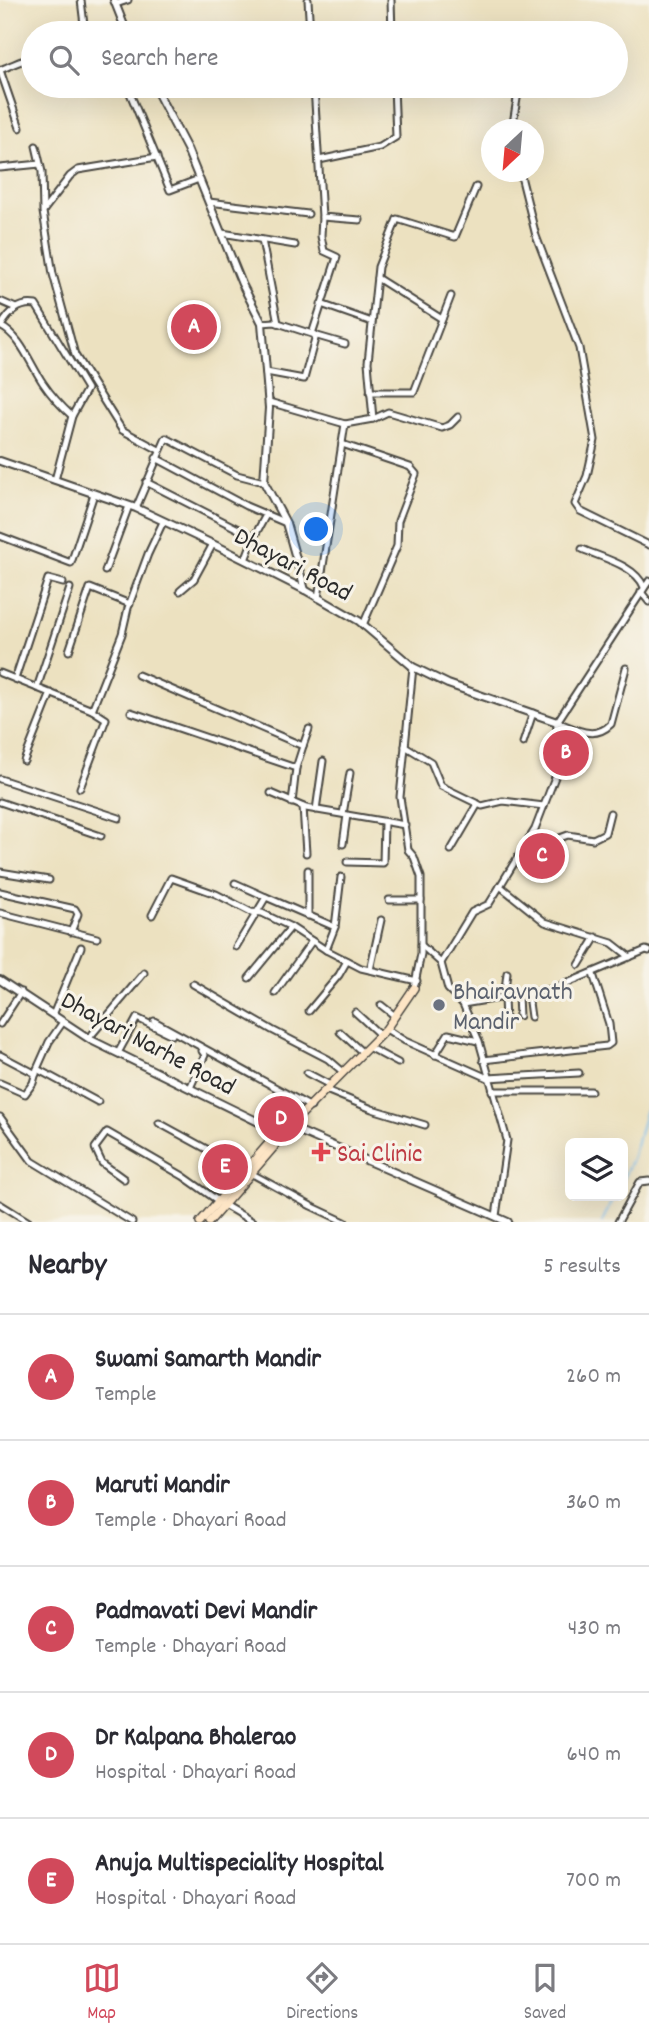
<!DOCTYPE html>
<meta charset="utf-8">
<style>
:root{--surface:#fff;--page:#f7f7f7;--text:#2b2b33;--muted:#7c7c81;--line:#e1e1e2;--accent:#d1495b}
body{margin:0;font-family:Dekko,sans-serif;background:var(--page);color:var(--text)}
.controls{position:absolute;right:21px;bottom:21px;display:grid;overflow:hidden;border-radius:10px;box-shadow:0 7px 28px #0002}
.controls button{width:63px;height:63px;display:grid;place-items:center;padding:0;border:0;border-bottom:2px solid var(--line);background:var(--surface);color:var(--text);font:35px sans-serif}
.compass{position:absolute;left:481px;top:119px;width:63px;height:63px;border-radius:50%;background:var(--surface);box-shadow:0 7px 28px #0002;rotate:206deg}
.you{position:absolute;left:317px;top:530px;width:24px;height:24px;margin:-18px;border:5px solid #fff;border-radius:50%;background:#1a73e8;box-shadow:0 0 0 10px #1a73e833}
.badge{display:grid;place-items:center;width:46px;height:46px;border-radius:50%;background:var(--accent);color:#fff;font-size:23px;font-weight:700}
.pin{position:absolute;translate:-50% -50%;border:4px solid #fff;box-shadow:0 2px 7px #0006}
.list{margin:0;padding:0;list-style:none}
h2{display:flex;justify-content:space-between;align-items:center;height:91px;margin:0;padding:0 28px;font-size:30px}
h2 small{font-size:23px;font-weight:400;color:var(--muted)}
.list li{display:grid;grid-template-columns:46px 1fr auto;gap:21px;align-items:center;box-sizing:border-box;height:126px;padding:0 28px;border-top:2px solid var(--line)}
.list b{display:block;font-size:26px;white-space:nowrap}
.list p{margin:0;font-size:23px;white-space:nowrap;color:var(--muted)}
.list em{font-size:23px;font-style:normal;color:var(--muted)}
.icon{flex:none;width:38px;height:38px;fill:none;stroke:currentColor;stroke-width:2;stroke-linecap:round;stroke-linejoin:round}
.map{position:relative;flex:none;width:649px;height:1222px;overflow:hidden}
.search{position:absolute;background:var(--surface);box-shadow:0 7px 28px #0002;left:21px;right:21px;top:21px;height:77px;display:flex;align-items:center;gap:18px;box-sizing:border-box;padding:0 24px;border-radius:38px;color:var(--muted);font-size:26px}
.sheet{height:721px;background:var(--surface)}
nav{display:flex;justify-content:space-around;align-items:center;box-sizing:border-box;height:98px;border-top:2px solid var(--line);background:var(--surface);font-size:19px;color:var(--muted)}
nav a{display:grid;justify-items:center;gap:4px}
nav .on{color:var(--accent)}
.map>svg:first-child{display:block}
</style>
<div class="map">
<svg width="649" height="1222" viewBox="0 0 649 1222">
<rect width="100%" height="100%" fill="#f7f3e8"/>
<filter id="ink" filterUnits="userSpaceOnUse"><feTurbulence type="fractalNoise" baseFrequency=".0143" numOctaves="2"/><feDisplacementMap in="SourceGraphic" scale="14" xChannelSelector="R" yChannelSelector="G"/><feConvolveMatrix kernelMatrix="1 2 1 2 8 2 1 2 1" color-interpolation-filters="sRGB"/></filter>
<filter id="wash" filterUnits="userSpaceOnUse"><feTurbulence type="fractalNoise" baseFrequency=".00686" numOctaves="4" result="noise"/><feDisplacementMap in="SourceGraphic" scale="28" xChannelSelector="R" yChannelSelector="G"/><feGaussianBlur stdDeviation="1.57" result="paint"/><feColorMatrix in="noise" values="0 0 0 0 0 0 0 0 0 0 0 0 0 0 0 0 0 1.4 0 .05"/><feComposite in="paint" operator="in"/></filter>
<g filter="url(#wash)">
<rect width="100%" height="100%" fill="#ece1c0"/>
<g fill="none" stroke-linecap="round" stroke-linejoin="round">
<g stroke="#78bff0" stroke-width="2">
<path d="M623,1178l9,-19 17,-60"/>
<path d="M602,1222l12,-26"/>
</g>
</g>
</g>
<g filter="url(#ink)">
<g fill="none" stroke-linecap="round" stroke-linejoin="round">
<g stroke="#484641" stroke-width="9">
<g id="minor">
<path d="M81,0l4,33"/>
<path d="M308,0l2,33"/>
<path d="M391,0l1,33"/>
<path d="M116,4l12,-4"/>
<path d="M0,70l20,58"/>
<path d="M0,70c11,-4 23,-12 33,-11"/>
<path d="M127,86l43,104 29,-11"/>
<path d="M314,86l8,131 38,3"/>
<path d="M512,130l7,-44"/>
<path d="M36,146l6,26 1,40 10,62 22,81 47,75 37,20"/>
<path d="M319,160l61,-13 16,-10 -2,-51"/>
<path d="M0,168l40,-4"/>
<path d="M520,172l16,64 43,112 16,92 -8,36 -12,28 5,7 69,34"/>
<path d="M209,202l99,12"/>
<path d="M44,210l26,-34 8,-6 79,-13"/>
<path d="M222,233l73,12"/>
<path d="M262,240l16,83"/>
<path d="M377,278l65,41"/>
<path d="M0,301l16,7"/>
<path d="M321,304l51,18"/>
<path d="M262,323l13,-1 37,12 25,-77 -13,-6 -3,-15 1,-19"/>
<path d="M0,326c21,10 30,38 43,57 8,12 18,23 29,33"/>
<path d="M1,326c8,-13 18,-24 35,-21l51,84 -15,27 -17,64"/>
<path d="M314,335l31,9"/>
<path d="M266,372l38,7 12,-44"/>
<path d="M370,392h44l37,-96"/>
<path d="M269,402l76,22"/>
<path d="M373,419l15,-7 54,16 8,-3 8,-8"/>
<path d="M342,444l68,23 6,7 -18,47 -1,25 -34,79"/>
<path d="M156,458l90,48 40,17"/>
<path d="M146,482l108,55"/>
<path d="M136,508l30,-70 71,37 27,7"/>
<path d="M0,536l71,27 23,-69"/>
<path d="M582,549c20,9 53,16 62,38"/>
<path d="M245,560l9,-23 12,-22"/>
<path d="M105,571l24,-65"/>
<path d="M180,591l14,-12 19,-35"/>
<path d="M641,592l8,10"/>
<path d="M318,598l27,-174 28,-5 -5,-57 10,-95 19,-48 58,18 21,-50"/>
<path d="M69,651l21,-63 40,16"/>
<path d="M413,667l-13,130 8,53 6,7 7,20v77l-7,34"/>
<path d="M0,673l92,37 14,9 -26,69"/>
<path d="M15,679l33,-100 15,4"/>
<path d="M37,688l33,-100"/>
<path d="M92,710l30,-76 6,-26 20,-54 15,-32"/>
<path d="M131,712l165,56 7,-22 -165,-71"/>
<path d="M557,722c19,7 37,19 54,2l15,-56"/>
<path d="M523,743l10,-30"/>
<path d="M303,746l6,-17"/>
<path d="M405,746l26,16 10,24 41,20 21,-5 41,5"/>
<path d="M24,761l27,-68"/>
<path d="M0,779l119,39"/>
<path d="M271,793l35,15 99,17"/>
<path d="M0,802l101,34"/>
<path d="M292,803l4,-35"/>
<path d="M303,807l3,46"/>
<path d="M316,810l7,-49"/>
<path d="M343,814l7,-41"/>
<path d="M529,838l20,4 19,-7 25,4 12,-6 5,-20"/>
<path d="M343,844l4,-29"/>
<path d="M451,850l27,-46"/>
<path d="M347,862l36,1 1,-41"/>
<path d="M0,872l49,8"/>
<path d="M235,883l31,14"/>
<path d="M500,886l45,36 67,21 18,14"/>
<path d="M0,892l75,17 3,5 -7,18"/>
<path d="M389,900h32"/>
<path d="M0,913l97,25"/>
<path d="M152,915l19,-37 45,16 35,18 11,1 29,14 35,23 35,18 56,13"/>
<path d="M308,916v-46"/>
<path d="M421,945l20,18"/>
<path d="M236,947l30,-50 69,30 6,-50"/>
<path d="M326,950l9,-23"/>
<path d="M579,965l17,-28"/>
<path d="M370,970l11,-50"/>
<path d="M249,978l42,-51"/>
<path d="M193,984l79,46 56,29 14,12"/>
<path d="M275,993l37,-52"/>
<path d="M528,995l3,22"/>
<path d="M518,996l1,20"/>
<path d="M463,1004l90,-15 93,-39 3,1"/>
<path d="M381,1005l14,11"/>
<path d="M309,1011l30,-36 8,-14"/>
<path d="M355,1012l25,23"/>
<path d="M53,1015l28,-68"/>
<path d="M154,1021l157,86"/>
<path d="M505,1021l-1,-23 3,-25"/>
<path d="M63,1022l-14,20 -12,27 61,33"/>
<path d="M0,1024l21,-32"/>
<path d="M386,1029l19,12 83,37 91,-5"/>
<path d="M340,1032l22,20"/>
<path d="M89,1038l55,-65"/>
<path d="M368,1047l30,16"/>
<path d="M118,1053l19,-35 35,17"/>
<path d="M0,1055l36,19"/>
<path d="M435,1055l13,-21 30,7"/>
<path d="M483,1060l124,-14 4,-3 -2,-19 -16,-50"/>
<path d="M307,1073l23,12"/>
<path d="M0,1083l25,11 8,-11 4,-14"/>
<path d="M190,1088l15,-33 -3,-4"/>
<path d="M326,1090l46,19 53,16"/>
<path d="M492,1091h99"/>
<path d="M0,1117l32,44 100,61"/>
<path d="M159,1123l152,83 34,16"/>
<path d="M124,1179l-22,-16 -7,-15 12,-16 76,44 41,29 29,17"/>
<path d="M0,1204l29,18"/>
<path d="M496,1216l11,-76 -28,-99 -16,-37 -15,-15 -7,-26 31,-51 17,-8 46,-75 20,-52 2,-55 92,-141"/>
<path d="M618,1222l22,-40 9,-1"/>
</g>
</g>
<g stroke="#484641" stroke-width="10">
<g id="tertiary">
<path d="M114,0l13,33"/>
<path d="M154,86l33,63 55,135 20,39 7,85 -5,74 22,41 19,67"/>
<path d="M0,461l136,47 85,40 84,42 54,31 54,46 35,17 109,38"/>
<path d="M0,980l91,60 192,94"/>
<path d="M290,1127l218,95"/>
</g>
</g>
<g stroke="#484641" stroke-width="10">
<g id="secondary">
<path d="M200,1222l69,-79 7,-3 110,-111 28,-41"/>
<path d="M209,1222l65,-75 2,-7"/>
</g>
</g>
<use href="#minor" stroke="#fff" stroke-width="5"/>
<use href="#tertiary" stroke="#fff" stroke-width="6"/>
<use href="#secondary" stroke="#fde5c5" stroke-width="7"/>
</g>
</g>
<circle fill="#6b7280" stroke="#f7f3e8" stroke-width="2.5" cx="439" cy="1005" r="7"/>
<path fill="#e0444e" stroke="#f7f3e8" stroke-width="2.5" d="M317.5 1141.5h7v7h7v7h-7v7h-7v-7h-7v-7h7z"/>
<g text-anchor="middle" stroke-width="6" stroke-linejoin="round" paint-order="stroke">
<g font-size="26" fill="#2b2b2b" stroke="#f7f3e8">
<text transform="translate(294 563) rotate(28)" y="9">Dhayari Road</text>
<text transform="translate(149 1042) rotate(28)" y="9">Dhayari Narhe Road</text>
</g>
<g font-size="26" fill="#5b616d" stroke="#f7f3e8" text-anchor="start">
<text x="453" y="999">Bhairavnath<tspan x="453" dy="30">Mandir</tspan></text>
</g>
<g font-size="26" fill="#be3a42" stroke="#f7f3e8" text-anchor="start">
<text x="337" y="1161">Sai Clinic</text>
</g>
</g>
</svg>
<div class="controls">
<button><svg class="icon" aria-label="layers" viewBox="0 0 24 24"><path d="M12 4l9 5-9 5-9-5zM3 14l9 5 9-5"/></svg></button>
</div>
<svg class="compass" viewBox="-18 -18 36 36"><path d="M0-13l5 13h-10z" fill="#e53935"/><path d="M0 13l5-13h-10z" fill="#7c7c81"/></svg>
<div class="you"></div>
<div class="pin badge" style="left:194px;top:327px">A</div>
<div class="pin badge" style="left:566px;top:753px">B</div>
<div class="pin badge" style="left:542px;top:856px">C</div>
<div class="pin badge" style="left:281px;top:1119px">D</div>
<div class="pin badge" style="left:225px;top:1167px">E</div>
<div class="search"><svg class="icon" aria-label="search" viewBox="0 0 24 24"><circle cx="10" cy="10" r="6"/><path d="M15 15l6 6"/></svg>Search here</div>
</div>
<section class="sheet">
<h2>Nearby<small>5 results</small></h2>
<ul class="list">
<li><span class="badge">A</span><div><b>Swami Samarth Mandir</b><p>Temple</p></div><em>260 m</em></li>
<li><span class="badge">B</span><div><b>Maruti Mandir</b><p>Temple · Dhayari Road</p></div><em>360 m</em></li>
<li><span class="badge">C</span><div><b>Padmavati Devi Mandir</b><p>Temple · Dhayari Road</p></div><em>430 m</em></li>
<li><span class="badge">D</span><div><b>Dr Kalpana Bhalerao</b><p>Hospital · Dhayari Road</p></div><em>640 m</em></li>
<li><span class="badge">E</span><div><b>Anuja Multispeciality Hospital</b><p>Hospital · Dhayari Road</p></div><em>700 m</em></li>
</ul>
</section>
<nav>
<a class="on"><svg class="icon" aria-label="map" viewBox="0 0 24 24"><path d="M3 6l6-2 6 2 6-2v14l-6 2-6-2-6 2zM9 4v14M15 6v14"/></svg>Map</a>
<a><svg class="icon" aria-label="directions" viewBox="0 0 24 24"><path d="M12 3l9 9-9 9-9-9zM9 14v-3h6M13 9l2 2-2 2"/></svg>Directions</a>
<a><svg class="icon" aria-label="saved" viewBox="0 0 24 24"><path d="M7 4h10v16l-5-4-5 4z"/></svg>Saved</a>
</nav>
